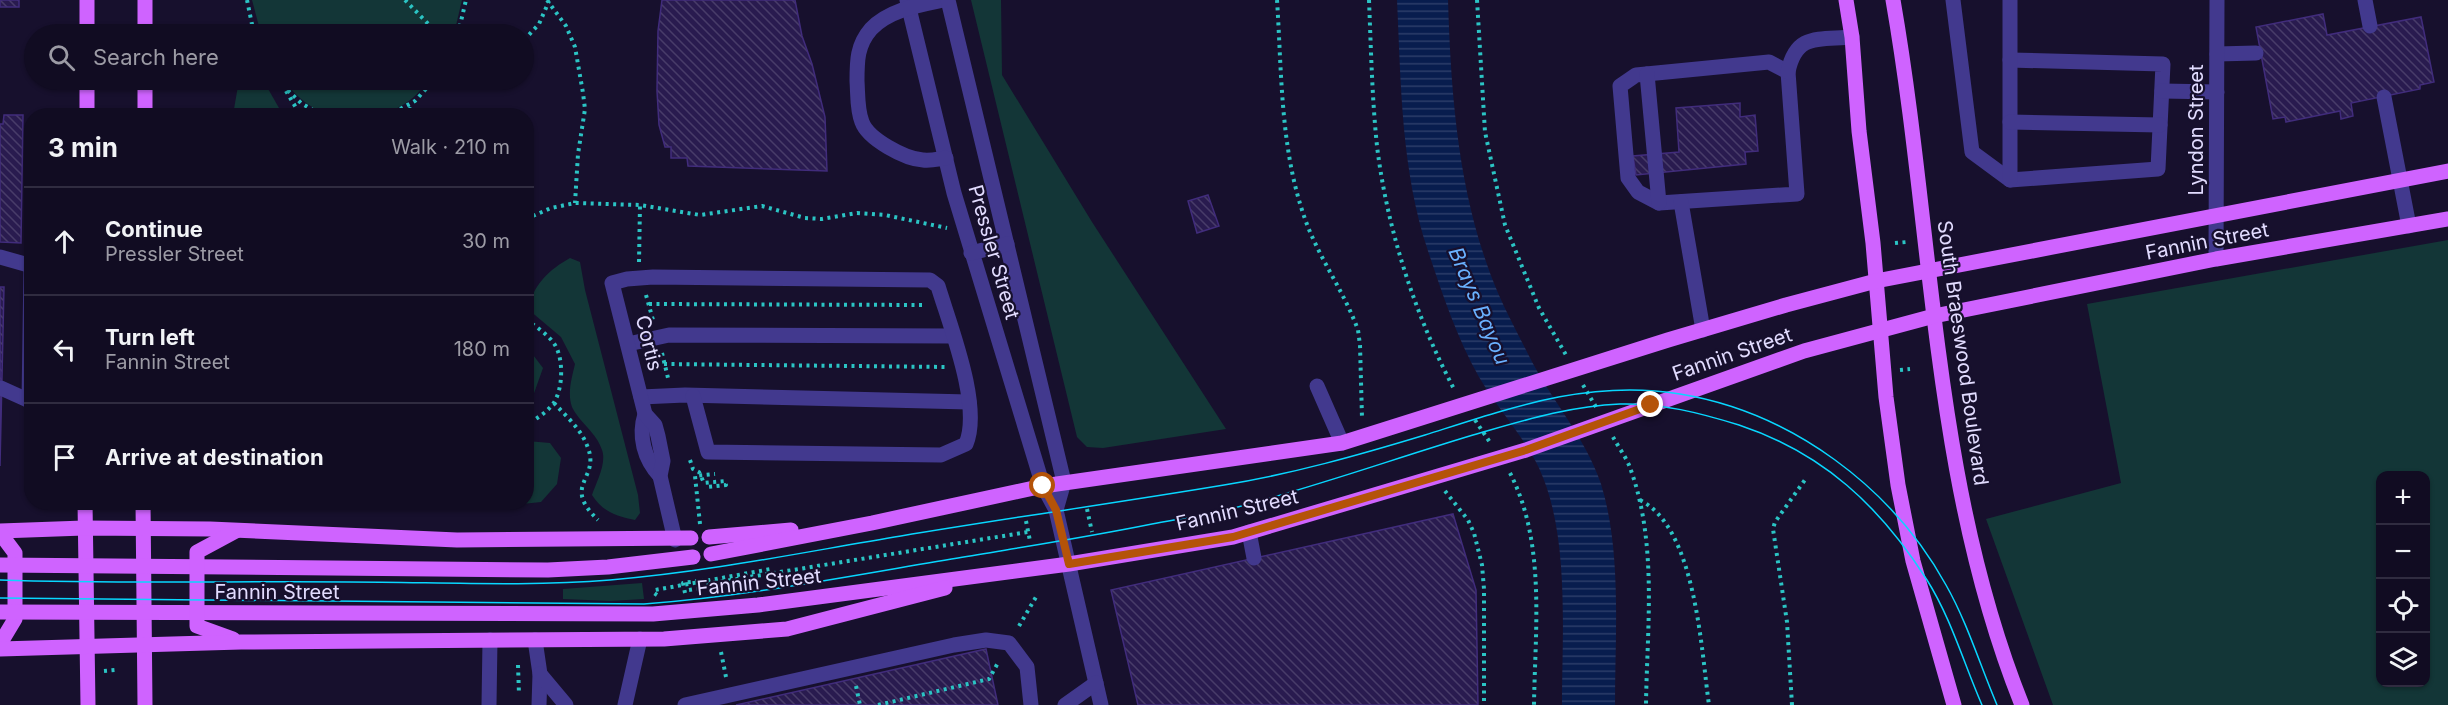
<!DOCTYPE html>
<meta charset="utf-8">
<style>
:root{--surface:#110c22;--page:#1e1a2f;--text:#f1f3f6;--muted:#9c9ba5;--line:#302c40}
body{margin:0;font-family:Inter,sans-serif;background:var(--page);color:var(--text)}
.controls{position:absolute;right:18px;bottom:18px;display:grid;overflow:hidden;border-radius:12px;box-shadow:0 2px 4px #0004}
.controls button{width:54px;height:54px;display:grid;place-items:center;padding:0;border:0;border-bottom:2px solid var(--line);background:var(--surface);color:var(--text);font:30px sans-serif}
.stop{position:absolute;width:18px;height:18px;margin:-14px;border:4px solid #b45309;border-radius:50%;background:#fff}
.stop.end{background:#b45309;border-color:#fff;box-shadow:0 2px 6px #0008}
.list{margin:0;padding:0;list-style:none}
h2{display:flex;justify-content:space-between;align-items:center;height:78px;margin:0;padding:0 24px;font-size:26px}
h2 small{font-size:20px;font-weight:400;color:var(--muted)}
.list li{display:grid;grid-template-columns:39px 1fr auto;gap:18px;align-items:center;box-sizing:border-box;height:108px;padding:0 24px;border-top:2px solid var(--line)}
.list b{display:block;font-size:22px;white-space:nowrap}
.list p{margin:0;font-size:20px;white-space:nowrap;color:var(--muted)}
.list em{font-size:20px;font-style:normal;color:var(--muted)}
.icon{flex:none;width:33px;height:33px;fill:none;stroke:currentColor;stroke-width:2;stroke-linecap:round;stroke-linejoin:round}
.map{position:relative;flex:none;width:2448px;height:705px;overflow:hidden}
.search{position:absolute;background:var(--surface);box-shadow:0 2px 4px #0004;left:24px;top:24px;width:510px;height:66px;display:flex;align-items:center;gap:15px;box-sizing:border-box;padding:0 21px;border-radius:33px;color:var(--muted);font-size:22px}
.panel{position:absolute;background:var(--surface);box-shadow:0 2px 4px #0004;left:24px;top:108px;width:510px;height:402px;border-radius:24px}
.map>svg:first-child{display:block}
</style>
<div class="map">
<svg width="2448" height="705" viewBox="0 0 2448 705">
<defs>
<pattern id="water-rules" width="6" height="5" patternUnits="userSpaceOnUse" patternTransform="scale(1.5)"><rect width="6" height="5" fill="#081d4e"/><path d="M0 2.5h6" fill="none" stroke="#2c3d69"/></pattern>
<pattern id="building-back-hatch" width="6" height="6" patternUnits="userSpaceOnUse" patternTransform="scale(1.5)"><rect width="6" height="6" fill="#291b4f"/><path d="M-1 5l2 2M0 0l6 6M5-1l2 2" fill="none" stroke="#483c69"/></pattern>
</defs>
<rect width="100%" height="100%" fill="#17102d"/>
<g fill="#133637" fill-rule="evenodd">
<path d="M252,0h210l-8,34h-193z"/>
<path d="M971,0h30l1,75 90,147 134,207 -123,19 -16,-1 -10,-10z"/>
<path d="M239,80h24l20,35h-50z"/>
<path d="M283,80h146c-21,28 -41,36 -75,36 -7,0 -16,1 -23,-1 -19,-4 -37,-21 -48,-35z"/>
<path d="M2448,240v465h-395l-67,-186 135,-36 -34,-179zM2380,476h46v206h-46z"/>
<path d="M570,258l10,4 5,28 53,205 2,18 -5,7c-19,-4 -32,-8 -43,-25 4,-12 15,-32 10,-45 -5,-17 -23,-28 -30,-43 -5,-14 0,-30 3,-43l-14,-27 -32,-27c2,-24 21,-41 41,-52z"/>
<path d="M527,347l16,21 -10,28 -6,4z"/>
<path d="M527,441l23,2 11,15 -4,26 -16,18 -28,3 -52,-2 65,-1z"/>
<path d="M305,503v-1l94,1 -52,6 -41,-2z"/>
<path d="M642,583l2,16 -34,2 -47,-2v-10z"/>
</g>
<path fill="url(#water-rules)" d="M1397,0h51c3,99 11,201 50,293 9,21 20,41 30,61 22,45 57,82 73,130 21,68 14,150 14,221h-53c0,-73 8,-170 -23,-237 -16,-33 -42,-60 -60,-91 -22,-39 -37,-84 -51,-126 -27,-81 -27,-167 -31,-251z"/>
<g fill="url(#building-back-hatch)" stroke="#412c7c" stroke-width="1.5">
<rect x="0" y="0" width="19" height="7"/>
<path d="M795,0l7,36 10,28 13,53 2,54 -139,-5 -1,-8h-16v-11h-6l-6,-22 -2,-34 1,-60 4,-31z"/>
<path d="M2323,14l4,21 94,-18 13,65 -14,3v4l-69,14 2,13 -12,3 -1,-8 -54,11 -1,-5 -12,2 -17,-92z"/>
<path d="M1740,103v14l15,-2 3,36 -13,1 1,12 -110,11 -3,-19 46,-4 -3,-44z"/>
<path d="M4,115h19l-2,128 -21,-1v-118h3z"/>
<path d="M1208,195l11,31 -22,7 -9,-32z"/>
<path d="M0,287h4l-4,179z"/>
<path d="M1453,514l23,76 2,115h-340l-27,-115z"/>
<path d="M986,649l12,56h-262z"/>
</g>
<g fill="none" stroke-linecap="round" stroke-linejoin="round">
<g stroke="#2bc4c4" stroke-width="4" stroke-dasharray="3 4.5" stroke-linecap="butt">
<path d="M247,0l7,34"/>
<path d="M405,0l33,34"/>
<path d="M547,0l19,26 9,21 8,46 2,16 -7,45 -3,49"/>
<path d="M1277,0c5,76 3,155 31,227 14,35 37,67 50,103l2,15 2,73"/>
<path d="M1369,0c2,49 3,98 8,146 10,83 38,169 77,243"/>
<path d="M1477,0l8,132 20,93 34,83 27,47"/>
<path d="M458,34l8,-34"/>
<path d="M524,40l15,-16 10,-23"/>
<path d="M277,80l24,23 22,13"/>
<path d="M286,91l15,25"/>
<path d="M387,116l28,-15 19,-21"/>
<path d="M405,116l8,-12"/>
<path d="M526,219l25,-11 24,-5 65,2 60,10 62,-9 43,12 17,1 35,-6 28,2 62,13"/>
<path d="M1895,243l12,-1"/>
<path d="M639,262l1,-57"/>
<path d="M646,295l7,25"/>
<path d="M649,304l276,1"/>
<path d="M526,319c10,8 22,15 29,26 9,15 8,45 -2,59 -7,9 -17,15 -27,21"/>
<path d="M662,353l6,25"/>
<path d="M664,364l282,3"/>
<path d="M1900,370l10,-1"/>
<path d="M1583,385l13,22"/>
<path d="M554,403c12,13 28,27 34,45 12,32 -27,36 10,72"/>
<path d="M1475,420l16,24"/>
<path d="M1613,437c5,9 12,19 16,28 29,76 18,161 17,240"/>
<path d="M690,460l3,9 6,3 5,11 21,-2 1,4 -19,2"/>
<path d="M1510,473c36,70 25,156 24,232"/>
<path d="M1445,491l23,29 6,13 8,32 2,24v116"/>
<path d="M1640,500c56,28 61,149 69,205"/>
<path d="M1087,509l5,23"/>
<path d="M1026,521l4,20"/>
<path d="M700,524l-5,-48 20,-2"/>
<path d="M706,584l322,-52"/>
<path d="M689,590l49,-8"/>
<path d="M685,593l-2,-10 22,-3"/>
<path d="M657,595l-3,-2 1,-3 116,-21 1,7"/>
<path d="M1019,626l17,-29"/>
<path d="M721,652l5,25"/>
<path d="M518,665l1,29"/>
<path d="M104,671l11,-1"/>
<path d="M856,686l4,19"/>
<path d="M878,705l111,-26 10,-18"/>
<path d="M1792,705l-5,-83 -14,-93 2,-7 32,-45"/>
</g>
<g stroke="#42398e" stroke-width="15">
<path d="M907,0l47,193 89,293 13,24 45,195"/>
<path d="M943,0c-24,5 -54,10 -72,29 -14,16 -14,32 -14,52 1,14 0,29 5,41 6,17 43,37 61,38 8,1 15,-1 23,-2"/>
<path d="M948,0l116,482 -8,28"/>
<path d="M1953,0l19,152 38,28 148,-11 5,-105 -153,-4"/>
<path d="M2010,0v180"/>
<path d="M2365,0l5,26"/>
<path d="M2217,54l39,-1"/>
<path d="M1769,62l19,10 9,122 -138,9 -21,-11 -10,-14 -8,-92 16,-11z"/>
<path d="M1788,72c8,-39 30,-32 64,-35"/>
<path d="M1647,74l12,129"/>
<path d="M2162,91l55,1"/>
<path d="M2384,97l25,129"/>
<path d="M2010,122l150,3"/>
<path d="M1681,202l22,128"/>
<path d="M971,253l36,-9"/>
<path d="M0,257l32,9"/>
<path d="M2216,259l1,-259"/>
<path d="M628,344l41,-9 284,1"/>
<path d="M1317,386l25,57"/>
<path d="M1,388l31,14"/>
<path d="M641,397l44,-2 284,7"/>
<path d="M29,401l2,-135"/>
<path d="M645,414c-7,22 -1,45 15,62"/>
<path d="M1249,532l5,26"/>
<path d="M675,540l-15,-64 3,-15 -5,-25 -3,-11 -10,-11 -33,-131 15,-4 26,-2 277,3 8,6c12,40 44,120 28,158l-25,11 -233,-3 -15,-56"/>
<path d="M535,640l5,34 -1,31"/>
<path d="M540,674l26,31"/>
<path d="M489,705l1,-65"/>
<path d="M625,705l15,-66"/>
<path d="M685,705l269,-60 32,-5 23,3 18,24 4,38"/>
<path d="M1065,705l31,-22"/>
</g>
<g stroke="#cf63ff" stroke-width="15">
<path d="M1846,0l6,37 7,94 14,112 13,154 12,88 15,76 41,144"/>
<path d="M1893,0c41,235 39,481 129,705"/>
<path d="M87,34v-34"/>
<path d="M145,34v-34"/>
<path d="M87,116v-36"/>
<path d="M145,116v-36"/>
<path d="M85,502l3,203"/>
<path d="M143,502l2,203"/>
<path d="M0,531l84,-3 126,1 247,11 234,-2"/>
<path d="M0,533l15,20v66l-15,25"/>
<path d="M709,537l82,-7"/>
<path d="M711,554l161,-31 171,-37 299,-43 326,-103 118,-35 90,-24 572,-110"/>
<path d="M0,565l548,5 60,-3 85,-10"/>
<path d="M0,612l653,2 105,-9 311,-41 164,-27 293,-87 278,-99 130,-35 282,-57 232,-40"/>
<path d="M233,639l-36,-13v-74l39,-21"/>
<path d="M0,649l241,-7 423,-3 123,-10 158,-41"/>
</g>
<g stroke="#08d7ff" stroke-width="1.5">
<path d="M0,580c116,4 233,1 349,2 86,0 175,5 261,-2 98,-8 194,-28 291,-44 107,-18 215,-33 323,-51 68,-11 135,-30 201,-50 85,-27 164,-56 255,-41 111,18 212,93 266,191 21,37 34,80 51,120"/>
<path d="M0,598l644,6c106,-8 210,-29 314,-46 65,-11 130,-21 194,-34 27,-5 55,-9 82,-16 81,-21 159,-49 239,-73 49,-14 96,-29 147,-31 42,-1 80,9 119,21 84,28 141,81 188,155 24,38 37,84 55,125"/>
</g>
</g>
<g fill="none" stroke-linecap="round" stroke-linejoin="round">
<path stroke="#b45309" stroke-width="8" d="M1043,486l13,24 13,54 164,-27 293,-87 125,-45"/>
</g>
<g text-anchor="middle" stroke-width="4.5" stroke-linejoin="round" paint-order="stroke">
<g font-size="20" fill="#e2dcff" stroke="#17102d">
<text transform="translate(2196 130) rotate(-90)" y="7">Lyndon Street</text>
<text transform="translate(2207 241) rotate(-11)" y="7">Fannin Street</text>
<text transform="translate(994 252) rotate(74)" y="7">Pressler Street</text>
<text transform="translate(649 343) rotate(76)" y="7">Cortis</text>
<text transform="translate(1963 353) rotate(82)" y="7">South Braeswood Boulevard</text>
<text transform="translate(1732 354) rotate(-19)" y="7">Fannin Street</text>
<text transform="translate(1237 510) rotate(-13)" y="7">Fannin Street</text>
<text transform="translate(759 582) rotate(-6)" y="7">Fannin Street</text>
<text x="277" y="599">Fannin Street</text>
</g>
<g font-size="21" font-style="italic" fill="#6ab1ff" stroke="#17102d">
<text transform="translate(1479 306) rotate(67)" y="7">Brays Bayou</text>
</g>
</g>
</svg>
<div class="controls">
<button>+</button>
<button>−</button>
<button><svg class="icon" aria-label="locate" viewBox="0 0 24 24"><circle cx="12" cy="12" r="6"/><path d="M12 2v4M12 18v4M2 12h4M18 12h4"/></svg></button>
<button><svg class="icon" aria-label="layers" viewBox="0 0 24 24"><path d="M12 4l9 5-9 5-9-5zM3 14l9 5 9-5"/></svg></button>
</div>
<div class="stop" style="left:1043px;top:486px"></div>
<div class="stop end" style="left:1651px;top:405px"></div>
<div class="search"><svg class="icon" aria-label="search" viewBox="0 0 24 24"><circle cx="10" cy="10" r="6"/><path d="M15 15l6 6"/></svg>Search here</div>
<section class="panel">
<h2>3 min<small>Walk · 210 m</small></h2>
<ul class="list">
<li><svg class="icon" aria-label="ahead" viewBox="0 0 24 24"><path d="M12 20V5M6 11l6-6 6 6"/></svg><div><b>Continue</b><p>Pressler Street</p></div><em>30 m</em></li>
<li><svg class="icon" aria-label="left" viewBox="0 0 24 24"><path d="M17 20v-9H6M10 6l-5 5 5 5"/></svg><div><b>Turn left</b><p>Fannin Street</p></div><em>180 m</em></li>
<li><svg class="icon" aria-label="arrive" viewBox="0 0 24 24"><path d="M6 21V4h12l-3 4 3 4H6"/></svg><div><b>Arrive at destination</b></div></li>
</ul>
</section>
</div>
